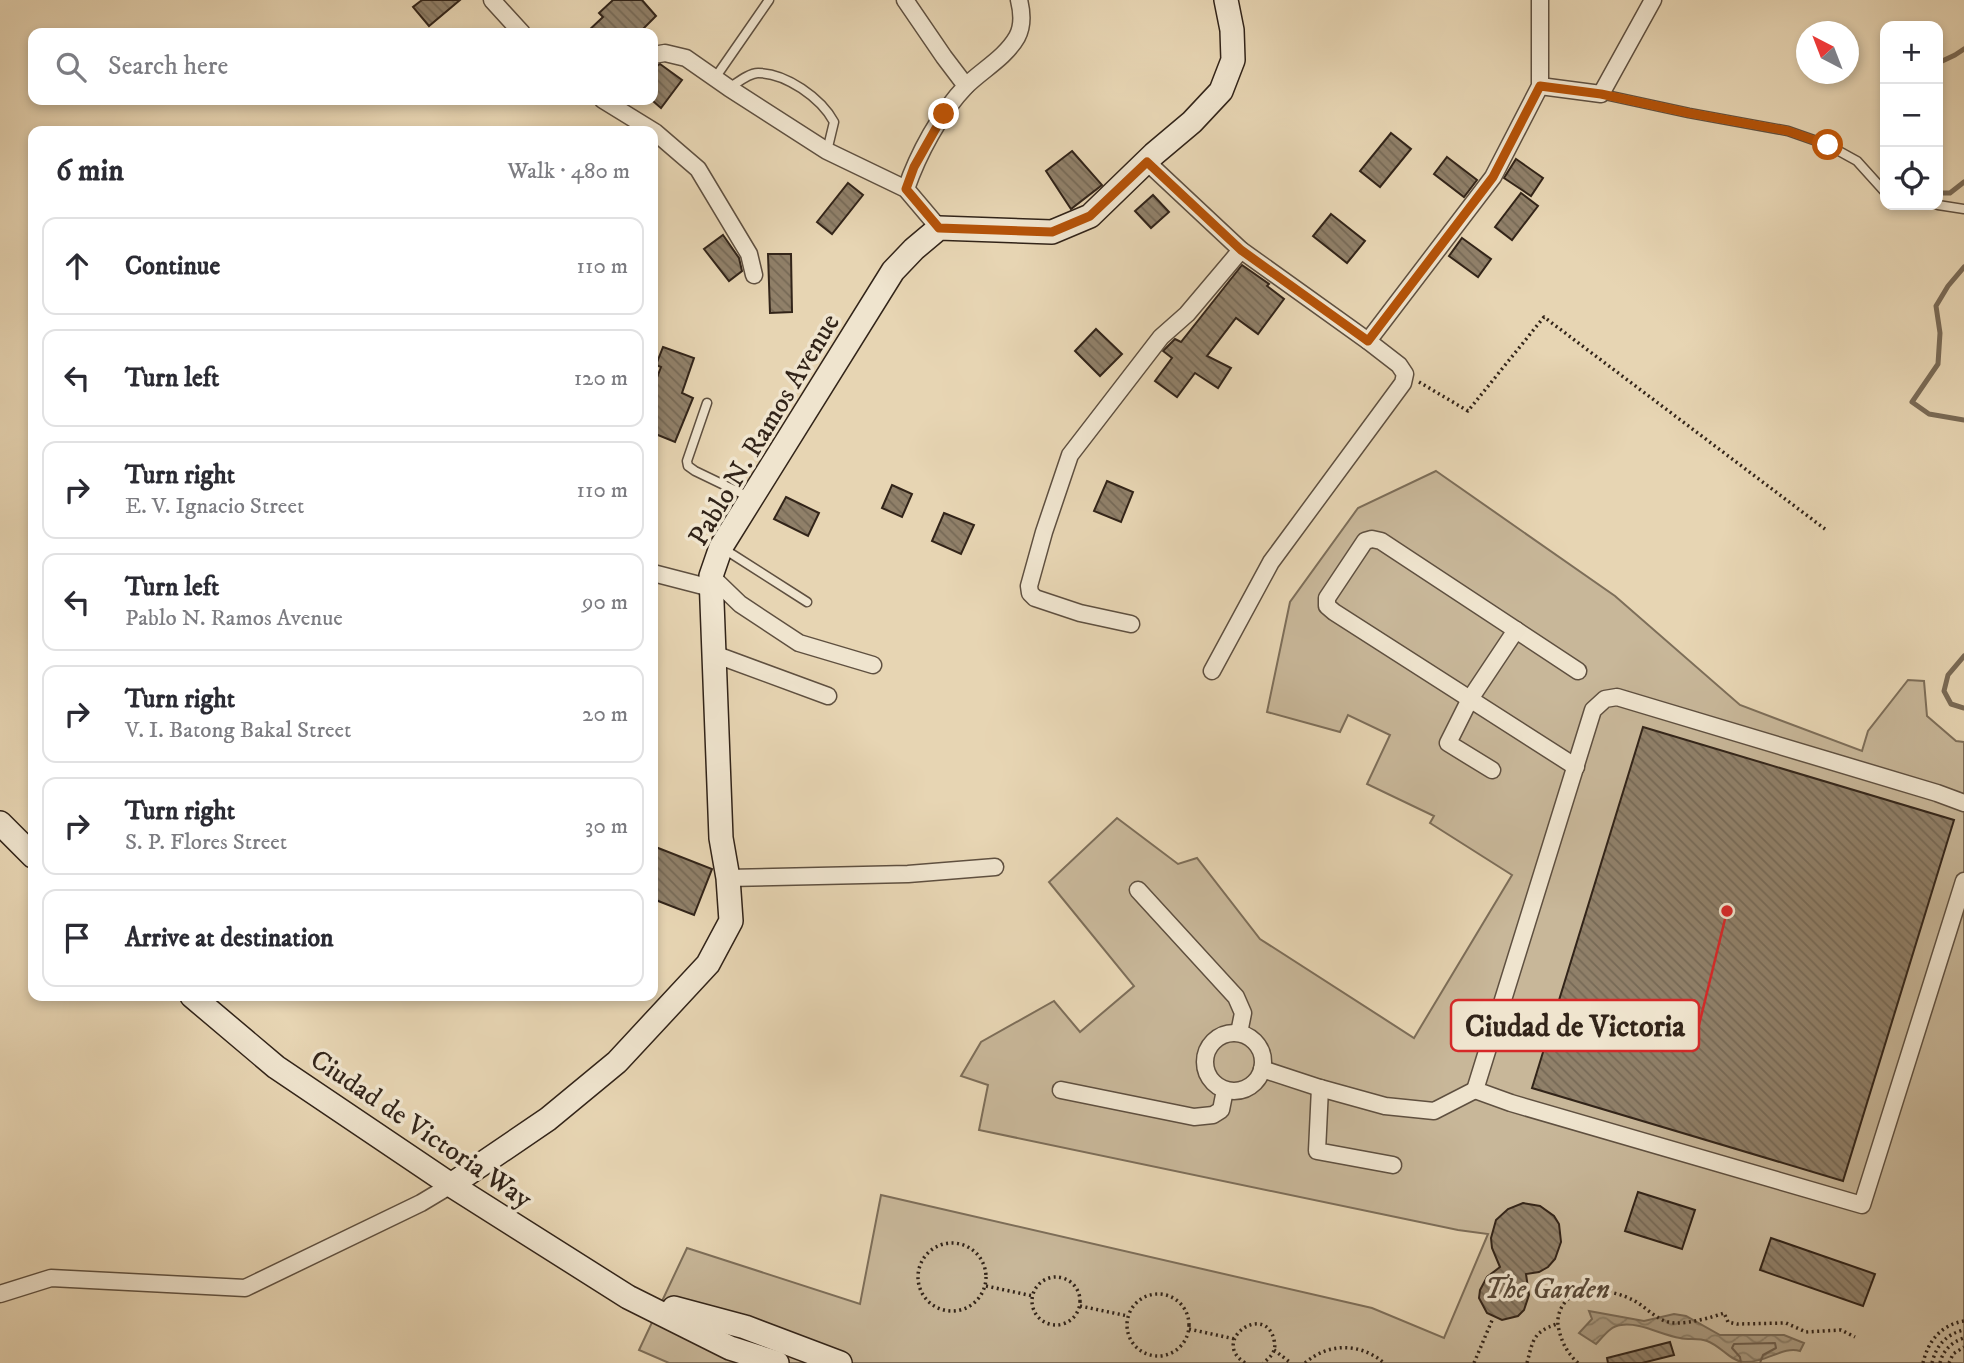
<!DOCTYPE html>
<meta charset="utf-8">
<style>
:root{--surface:#fff;--page:#f7f7f7;--text:#2b2b33;--muted:#7c7c81;--line:#e1e1e2}
body{margin:0;font-family:"IM FELL DW Pica",serif;background:var(--page);color:var(--text)}
.controls{position:absolute;right:21px;top:21px;display:grid;overflow:hidden;border-radius:14px;box-shadow:0 4px 10px #0003}
.controls button{width:63px;height:63px;display:grid;place-items:center;padding:0;border:0;border-bottom:2px solid var(--line);background:var(--surface);color:var(--text);font:35px sans-serif}
.compass{position:absolute;left:1796px;top:21px;width:63px;height:63px;border-radius:50%;background:var(--surface);box-shadow:0 4px 10px #0003;rotate:318deg}
.stop{position:absolute;width:21px;height:21px;margin:-16px;border:5px solid #b45309;border-radius:50%;background:#fff}
.stop.end{background:#b45309;border-color:#fff;box-shadow:0 2px 7px #0008}
.list{margin:0;padding:0;list-style:none}
h2{display:flex;justify-content:space-between;align-items:center;height:91px;margin:0;padding:0 28px;font-size:30px}
h2 small{font-size:23px;font-weight:400;color:var(--muted)}
.list li{display:grid;grid-template-columns:46px 1fr auto;gap:21px;align-items:center;box-sizing:border-box;height:98px;margin:0 14px 14px;padding:0 14px;border:2px solid var(--line);border-radius:14px}
.list b{display:block;font-size:26px;white-space:nowrap}
.list p{margin:0;font-size:23px;white-space:nowrap;color:var(--muted)}
.list em{font-size:23px;font-style:normal;color:var(--muted)}
.icon{flex:none;width:38px;height:38px;fill:none;stroke:currentColor;stroke-width:2;stroke-linecap:round;stroke-linejoin:round}
.map{position:relative;flex:none;width:1964px;height:1363px;overflow:hidden}
.search{position:absolute;background:var(--surface);box-shadow:0 4px 10px #0003;left:28px;top:28px;width:630px;height:77px;display:flex;align-items:center;gap:18px;box-sizing:border-box;padding:0 24px;border-radius:14px;color:var(--muted);font-size:26px}
.panel{position:absolute;background:var(--surface);box-shadow:0 4px 10px #0003;left:28px;top:126px;width:630px;height:875px;border-radius:14px}
.map>svg:first-child{display:block}
</style>
<div class="map">
<svg width="1964" height="1363" viewBox="0 0 1964 1363">
<defs>
<pattern id="water-waves" width="16" height="10" patternUnits="userSpaceOnUse" patternTransform="scale(1.75)"><rect width="16" height="10" fill="#a9997f"/><path d="M0 5q4-4 8 0t8 0" fill="none" stroke="#8a7d67"/></pattern>
<pattern id="building-back-hatch" width="6" height="6" patternUnits="userSpaceOnUse" patternTransform="scale(1.75)"><rect width="6" height="6" fill="#908069"/><path d="M-1 5l2 2M0 0l6 6M5-1l2 2" fill="none" stroke="#766956"/></pattern>
</defs>
<rect width="100%" height="100%" fill="#e7d5b3"/>
<filter id="stains"><feTurbulence type="fractalNoise" baseFrequency=".00286" numOctaves="4"/><feColorMatrix values="0 0 0 0 .2 0 0 0 0 .09 0 0 0 0 .02 0 0 0 .5 -.17"/></filter>
<radialGradient id="worn" r=".72"><stop offset=".6" stop-color="#630" stop-opacity="0"/><stop offset="1" stop-color="#630" stop-opacity=".3"/></radialGradient>
<path fill="#c8b799" stroke="#7d6e59" stroke-width="2" d="M1436,471l179,125 125,109 122,46 6,-20 40,-51 16,1 3,35 29,25 8,1v621h-1295l-30,-13 48,-102 173,56 21,-109 491,113 72,30 44,-104 -30,-4 -479,-100 9,-45 -27,-9 20,-34 73,-41 26,31 54,-46 -85,-104 68,-64 61,46 19,-6 63,81 154,99 98,-163 -82,-52 4,-7 -67,-32 23,-49 -42,-20 -8,17 -73,-20 23,-110 68,-94z"/>
<path fill="url(#water-waves)" stroke="#796a56" stroke-width="2" d="M1589,1311l55,10 30,-7 12,2 34,19h64l20,8 -4,8c-18,-5 -33,12 -57,11 -14,-2 -22,-16 -36,-21 -8,-3 -19,-1 -27,-3 -19,-3 -40,-16 -59,-13 -11,1 -18,12 -25,19l-17,-11 13,-14z"/>
<g fill="none" stroke-linecap="round" stroke-linejoin="round">
<path stroke="#6e5e4c" stroke-width="2" d="M1741,1363l-1,-6 -8,-9 2,-4 41,-1 1,5 -13,7 -3,8"/>
<g stroke="#796a56" stroke-width="5">
<path d="M1938,63l17,-8 9,-6"/>
<path d="M1938,193h12l14,-11"/>
<path d="M1964,267l-16,19 -12,20 4,27 -2,31 -26,38 17,12 35,6"/>
<path d="M1964,656l-16,19 -4,16 7,13 13,4"/>
</g>
</g>
<g fill="url(#building-back-hatch)" stroke="#322419" stroke-width="2">
<path d="M422,0h38l-31,26 -16,-19z"/>
<path d="M613,0h29l14,16 -17,17h-53l17,-16 -4,-4z"/>
<path d="M660,64l22,16 -21,28 -8,-7v-30l5,-6z"/>
<path d="M1391,133l20,16 -31,38 -20,-16z"/>
<path d="M1072,151l30,34 -31,24 -25,-38z"/>
<path d="M1447,157l30,23 -13,17 -30,-23z"/>
<path d="M1516,159l27,19 -12,18 -27,-18z"/>
<path d="M848,183l15,12 -31,39 -15,-12z"/>
<path d="M1521,193l17,13 -26,34 -17,-13z"/>
<path d="M1153,195l16,17 -18,16 -16,-17z"/>
<path d="M1331,214l34,27 -18,22 -34,-27z"/>
<path d="M723,235l16,23 3,13 -13,10 -25,-32z"/>
<path d="M1462,238l29,21 -13,18 -29,-21z"/>
<path d="M768,254h23l1,58 -22,1z"/>
<path d="M1242,265l27,19 -2,2 17,13 -26,35 -22,-16 -29,38 24,12 -13,20 -23,-15 -18,24 -22,-16 17,-23 -9,-7 12,-12 6,3z"/>
<path d="M1096,329l26,25 -22,22 -25,-25z"/>
<path d="M663,347l31,11 -12,35 11,5 -18,44 -22,-9v-45l8,-21 -5,-2z"/>
<path d="M1107,481l26,11 -12,30 -27,-11z"/>
<path d="M892,485l20,9 -10,23 -20,-9z"/>
<path d="M786,497l33,16 -11,23 -34,-17z"/>
<path d="M944,513l30,12 -13,29 -29,-13z"/>
<path d="M1643,727l311,93 -111,361 -311,-93z"/>
<path d="M653,846l59,23 -18,46 -41,-16z"/>
<path d="M1638,1192l57,18 -13,39 -57,-18z"/>
<path d="M1523,1203l17,3 14,10 5,8 2,18 -6,17 -7,8 -9,5 -13,2 3,21 -5,15 -6,6 -16,4 -15,-7 -8,-15 1,-8 7,-13 13,-10 -8,-19 -1,-10 5,-18 12,-11z"/>
<path d="M1771,1238l104,36 -12,32 -103,-36z"/>
<path d="M1670,1342l4,13 -32,8h-34l-1,-5z"/>
</g>
<g fill="none" stroke-linecap="round" stroke-linejoin="round">
<g stroke="#5f5040" stroke-width="11">
<g id="lane">
<path d="M715,78l54,-78"/>
<path d="M729,88c8,-5 20,-15 29,-15 28,0 63,25 76,49l-7,29"/>
<path d="M1601,94l88,19 99,18 40,14 29,16 28,31"/>
<path d="M1938,205l26,4"/>
<path d="M707,403l-20,58 1,5 7,5 56,27"/>
<path d="M724,549l83,53"/>
</g>
</g>
<g stroke="#5f5040" stroke-width="19">
<g id="street">
<path d="M492,0l30,33"/>
<path d="M905,0l39,57 22,29"/>
<path d="M653,55l12,-2 21,5 43,30 98,63 79,38 33,39"/>
<path d="M1540,86l61,8 52,-94"/>
<path d="M603,100l52,32 43,37 51,85 5,21"/>
<path d="M1147,162l94,88 127,91 31,24 6,9 -2,9 -132,179 -59,109"/>
<path d="M906,189c12,-35 34,-76 60,-103 16,-16 39,-28 51,-49 6,-11 5,-25 2,-37"/>
<path d="M1368,341l125,-164 47,-91v-86"/>
<path d="M653,573l58,15"/>
<path d="M711,576l29,28 59,39 74,22"/>
<path d="M1131,624l-51,-11 -45,-15 -5,-5 -1,-7 15,-54 26,-77 91,-118 26,-23 54,-64"/>
<path d="M714,654l114,42"/>
<path d="M1576,767l-242,-155 -7,-6v-8l38,-57 7,-2 9,2 197,130"/>
<path d="M1492,770l-44,-27 22,-44 46,-69"/>
<path d="M1964,803l-27,-10 -320,-96 -12,2 -12,11 -118,380 36,13 351,102 102,-324"/>
<path d="M728,878l180,-4 87,-7"/>
<path d="M1138,890l98,107 7,16 -4,20"/>
<circle cx="1234" cy="1062" r="29"/>
<path d="M1262,1069l58,19 65,18 49,5 41,-21"/>
<path d="M1320,1088l-3,63 76,14"/>
<path d="M1061,1090l133,27 19,-2 8,-5 4,-20"/>
<path d="M0,1294l51,-16 194,10 176,-85 30,-18"/>
</g>
</g>
<g stroke="#322419" stroke-width="26">
<g id="secondary">
<path d="M0,823l33,33"/>
<path d="M192,996l84,71 175,118 177,112 102,51 47,15"/>
<path d="M451,1185l97,-66 69,-57 91,-98 23,-43 -3,-43 -7,-40 -10,-262 10,-29 172,-276 21,-22 25,-21 113,4 38,-16 64,-62 38,-32 29,-31 12,-31 -1,-30 -6,-30"/>
<path d="M674,1308l71,19 95,36"/>
</g>
</g>
<g stroke="#322419" stroke-width="3.5" stroke-dasharray="2 3.5" stroke-linecap="butt">
<path d="M1419,382l49,29 76,-94 281,212"/>
<circle cx="952" cy="1277" r="34"/>
<circle cx="1056" cy="1301" r="24"/>
<path d="M986,1286l47,10"/>
<circle cx="1158" cy="1325" r="31"/>
<path d="M1080,1306l48,10"/>
<path d="M1189,1329l46,10"/>
<path d="M1274,1350l17,13"/>
<path d="M1245,1363c-36,-23 21,-61 29,-23 3,11 -3,17 -11,23"/>
<path d="M1305,1363c24,-21 56,-20 79,0"/>
<path d="M1474,1363l19,-45"/>
<path d="M1527,1363c6,-23 6,-31 30,-39"/>
<path d="M1578,1363c-10,-9 -16,-20 -19,-33 -3,-10 0,-22 8,-30 15,-16 48,-9 66,0 15,8 25,23 43,23 15,0 34,-5 48,-10l4,9 9,2 49,-1 20,9 35,-2 14,7"/>
<path d="M1923,1363c5,-22 18,-38 41,-42"/>
<path d="M1932,1363c4,-17 14,-29 32,-33"/>
<path d="M1940,1363c3,-13 12,-21 24,-25"/>
<path d="M1949,1363l4,-9 11,-7"/>
</g>
<use href="#lane" stroke="#efe4ce" stroke-width="8"/>
<use href="#street" stroke="#efe4ce" stroke-width="16"/>
<use href="#secondary" stroke="#efe4ce" stroke-width="23"/>
</g>
<g fill="none" stroke-linecap="round" stroke-linejoin="round">
<path stroke="#b45309" stroke-width="9" d="M944,114l-30,53 -8,22 33,39 113,4 38,-16 57,-54 94,88 127,91 125,-164 47,-91 61,8 88,19 99,18 40,14"/>
</g>
<g text-anchor="middle" stroke-width="7" stroke-linejoin="round" paint-order="stroke">
<g font-size="28" fill="#322419" stroke="#efe4ce">
<text transform="translate(763 429) rotate(-59)" y="10">Pablo N. Ramos Avenue</text>
<text transform="translate(422 1128) rotate(34)" y="10">Ciudad de Victoria Way</text>
</g>
<g font-size="28" font-style="italic" fill="#584939" stroke="#efe4ce">
<text x="1547" y="1298">The Garden</text>
</g>
</g>
<path fill="none" stroke="#d62828" stroke-width="2.5" d="M1727 911L1699 1025"/>
<circle fill="#d62828" stroke="#efe4ce" stroke-width="2.5" cx="1727" cy="911" r="7"/>
<rect fill="#efe4ce" stroke="#d62828" stroke-width="2.5" x="1451" y="1000" width="248" height="51" rx="7"/>
<g font-size="30" text-anchor="middle" font-weight="bold" fill="#322419">
<text x="1575" y="1036">Ciudad de Victoria</text>
</g>
<rect width="100%" height="100%" filter="url(#stains)"/>
<rect width="100%" height="100%" fill="url(#worn)"/>
</svg>
<div class="controls">
<button>+</button>
<button>−</button>
<button><svg class="icon" aria-label="locate" viewBox="0 0 24 24"><circle cx="12" cy="12" r="6"/><path d="M12 2v4M12 18v4M2 12h4M18 12h4"/></svg></button>
</div>
<svg class="compass" viewBox="-18 -18 36 36"><path d="M0-13l5 13h-10z" fill="#e53935"/><path d="M0 13l5-13h-10z" fill="#7c7c81"/></svg>
<div class="stop" style="left:1828px;top:145px"></div>
<div class="stop end" style="left:944px;top:114px"></div>
<div class="search"><svg class="icon" aria-label="search" viewBox="0 0 24 24"><circle cx="10" cy="10" r="6"/><path d="M15 15l6 6"/></svg>Search here</div>
<section class="panel">
<h2>6 min<small>Walk · 480 m</small></h2>
<ul class="list">
<li><svg class="icon" aria-label="ahead" viewBox="0 0 24 24"><path d="M12 20V5M6 11l6-6 6 6"/></svg><div><b>Continue</b></div><em>110 m</em></li>
<li><svg class="icon" aria-label="left" viewBox="0 0 24 24"><path d="M17 20v-9H6M10 6l-5 5 5 5"/></svg><div><b>Turn left</b></div><em>120 m</em></li>
<li><svg class="icon" aria-label="right" viewBox="0 0 24 24"><path d="M7 20v-9h11M14 6l5 5-5 5"/></svg><div><b>Turn right</b><p>E. V. Ignacio Street</p></div><em>110 m</em></li>
<li><svg class="icon" aria-label="left" viewBox="0 0 24 24"><path d="M17 20v-9H6M10 6l-5 5 5 5"/></svg><div><b>Turn left</b><p>Pablo N. Ramos Avenue</p></div><em>90 m</em></li>
<li><svg class="icon" aria-label="right" viewBox="0 0 24 24"><path d="M7 20v-9h11M14 6l5 5-5 5"/></svg><div><b>Turn right</b><p>V. I. Batong Bakal Street</p></div><em>20 m</em></li>
<li><svg class="icon" aria-label="right" viewBox="0 0 24 24"><path d="M7 20v-9h11M14 6l5 5-5 5"/></svg><div><b>Turn right</b><p>S. P. Flores Street</p></div><em>30 m</em></li>
<li><svg class="icon" aria-label="arrive" viewBox="0 0 24 24"><path d="M6 21V4h12l-3 4 3 4H6"/></svg><div><b>Arrive at destination</b></div></li>
</ul>
</section>
</div>
